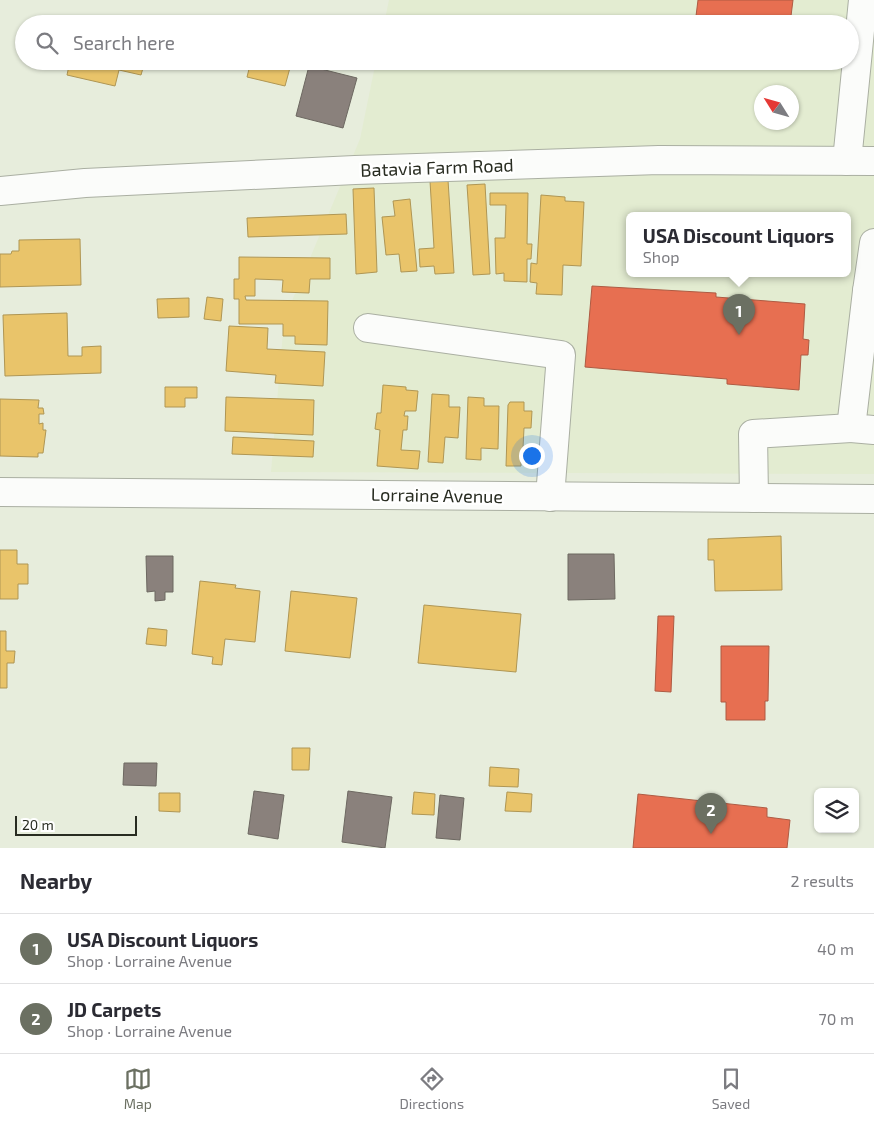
<!DOCTYPE html>
<meta charset="utf-8">
<style>
:root{--surface:#fff;--page:#f7f7f7;--text:#2b2b33;--muted:#7c7c81;--line:#e1e1e2;--accent:#6b7062}
body{margin:0;font-family:"Exo 2",sans-serif;background:var(--page);color:var(--text)}
.controls{position:absolute;right:15px;bottom:15px;display:grid;overflow:hidden;border-radius:8px;box-shadow:0 1px 4px #0004}
.controls button{width:45px;height:45px;display:grid;place-items:center;padding:0;border:0;border-bottom:1px solid var(--line);background:var(--surface);color:var(--text);font:25px sans-serif}
.compass{position:absolute;left:754px;top:85px;width:45px;height:45px;border-radius:50%;background:var(--surface);box-shadow:0 1px 4px #0004;rotate:307deg}
.scale{position:absolute;left:15px;bottom:12px;width:122px;box-sizing:border-box;padding-left:5px;border:2px solid #282c21;border-top:0;font-size:14px;line-height:18px;white-space:nowrap;color:#282c21;-webkit-text-stroke:4px #fff;paint-order:stroke}
.you{position:absolute;left:531px;top:455px;width:18px;height:18px;margin:-12px;border:4px solid #fff;border-radius:50%;background:#1a73e8;box-shadow:0 0 0 8px #1a73e833}
.badge{display:grid;place-items:center;width:32px;height:32px;border-radius:50%;background:var(--accent);color:#fff;font-size:16px;font-weight:700}
.pin{position:absolute;translate:-50% -41px;filter:drop-shadow(0 1px 2px #0008)}
.pin::after{content:'';position:absolute;top:26px;width:18px;height:15px;background:inherit;clip-path:polygon(0 0,100% 0,50% 100%)}
.popup{position:absolute;left:626px;top:212px;width:225px;height:65px;box-sizing:border-box;display:grid;place-content:center;border-radius:8px;background:var(--surface);filter:drop-shadow(0 1px 4px #0005);font-size:16px;white-space:nowrap;color:var(--muted)}
.popup b{font-size:19px;color:var(--text)}
.popup::after{content:'';position:absolute;left:50%;top:100%;margin-left:-10px;border:10px solid transparent;border-top-color:var(--surface)}
.list{margin:0;padding:0;list-style:none}
h2{display:flex;justify-content:space-between;align-items:center;height:65px;margin:0;padding:0 20px;font-size:21px}
h2 small{font-size:16px;font-weight:400;color:var(--muted)}
.list li{display:grid;grid-template-columns:32px 1fr auto;gap:15px;align-items:center;box-sizing:border-box;height:70px;padding:0 20px;border-top:1px solid var(--line)}
.list b{display:block;font-size:19px;white-space:nowrap}
.list p{margin:0;font-size:16px;white-space:nowrap;color:var(--muted)}
.list em{font-size:16px;font-style:normal;color:var(--muted)}
.icon{flex:none;width:28px;height:28px;fill:none;stroke:currentColor;stroke-width:2;stroke-linecap:round;stroke-linejoin:round}
.map{position:relative;flex:none;width:874px;height:848px;overflow:hidden}
.search{position:absolute;background:var(--surface);box-shadow:0 1px 4px #0004;left:15px;right:15px;top:15px;height:55px;display:flex;align-items:center;gap:12px;box-sizing:border-box;padding:0 18px;border-radius:28px;color:var(--muted);font-size:19px}
.sheet{height:205px;background:var(--surface)}
nav{display:flex;justify-content:space-around;align-items:center;box-sizing:border-box;height:70px;border-top:1px solid var(--line);background:var(--surface);font-size:14px;color:var(--muted)}
nav a{display:grid;justify-items:center;gap:2px}
nav .on{color:var(--accent)}
.map>svg:first-child{display:block}
</style>
<div class="map">
<svg width="874" height="848" viewBox="0 0 874 848">
<rect width="100%" height="100%" fill="#e7eddc"/>
<path fill="#e3ecd1" fill-rule="evenodd" d="M389,0h485v474l-603,-2 13,-152 76,-181 16,-78h474v-37h-466zM762,92h30v30h-30zM630,216h218v58h-218z"/>
<g fill="#e9c46a" stroke="#af9654">
<path d="M70,61h75l-4,14 -22,-5 -4,16 -48,-11z"/>
<path d="M251,61h28l12,3 -6,22 -38,-9z"/>
<path d="M448,180l6,93 -19,1 -1,-8 -14,1 -1,-18 15,-1 -4,-67z"/>
<path d="M485,184l5,90 -17,1 -6,-90z"/>
<path d="M374,188l3,84 -21,2 -3,-85z"/>
<path d="M490,193h38l-1,51h5l-1,15h-4v23l-23,-1v-8l-8,1 -1,-36h10l1,-33h-16z"/>
<path d="M541,195l24,2v4l19,1 -3,64 -18,-1 -1,30 -26,-1 1,-11 -7,-1 1,-19 6,1z"/>
<path d="M410,199l7,72 -16,1 -2,-18 -13,1 -4,-38 13,-1 -2,-15z"/>
<path d="M346,214l1,20 -99,3 -1,-19z"/>
<path d="M80,239l1,46 -81,2v-33h11l1,-3h7v-11z"/>
<path d="M239,257l91,1v21h-20l-1,14 -27,-1 1,-12 -28,-1v17h-10l1,4 82,1 -1,44 -32,-1v-8h-12v-12h-44v-25h-5v-20h5z"/>
<path d="M207,297l16,2 -2,22 -17,-2z"/>
<path d="M189,298v19l-31,1 -1,-19z"/>
<path d="M67,313l1,43h14v-9l19,-1v27l-96,3 -2,-61z"/>
<path d="M229,326l39,2 -1,21 58,3 -2,34 -48,-3 1,-8 -50,-4z"/>
<path d="M383,385l23,2v3l12,1 -2,20h-11l-1,5h4l-1,14h-4l-2,20 19,1 -2,18 -41,-3 3,-36 -5,-1 2,-16h4z"/>
<path d="M165,387h32v11h-12v9h-20z"/>
<path d="M432,394l17,1v12h11l-2,31 -13,-1 -2,26 -15,-1z"/>
<path d="M226,397l88,3 -1,35 -88,-4z"/>
<path d="M468,397l16,1v8h15l-1,43 -17,-1v12l-15,-1z"/>
<path d="M0,399l39,1 -1,8h5l1,6h-5v10l4,-1v7h3l-3,23h-5v4l-38,-1z"/>
<path d="M510,402h14v9h8l-1,17h-7l-1,20 6,1v9l-8,-1v9h-15l2,-61z"/>
<path d="M233,437l81,4 -1,16 -81,-3z"/>
<path d="M781,536l1,54 -67,1 -1,-31h-6v-21z"/>
<path d="M0,550h17v14h11v20h-10v15h-18z"/>
<path d="M200,581l36,4 -1,3 25,3 -5,51 -30,-3 -3,26 -10,-1 1,-7 -21,-3z"/>
<path d="M291,591l66,7 -7,60 -65,-7z"/>
<path d="M424,605l97,9 -5,58 -98,-9z"/>
<path d="M148,628l19,2 -1,16 -20,-2z"/>
<path d="M0,631h6v20h9l-1,12h-7v25h-7z"/>
<path d="M292,748h18l-1,22h-17z"/>
<path d="M490,767l29,2 -1,18 -29,-1z"/>
<path d="M414,792l21,2 -1,21 -22,-1z"/>
<path d="M507,792l25,2 -1,18 -26,-1z"/>
<path d="M159,793h21v19l-21,-1z"/>
</g>
<g fill="#e76f51" stroke="#ae5b43">
<path d="M698,0h95l-3,24h-95z"/>
<path d="M592,286l124,7v4l89,7 -2,35 6,1 -1,15h-7l-2,35 -72,-6v-5l-142,-12z"/>
<path d="M658,616h16l-3,76 -16,-1z"/>
<path d="M721,646h48l-1,55h-3v19h-39v-18h-5z"/>
<path d="M638,794l129,14v9l23,3 -3,28h-154z"/>
</g>
<g fill="#8a817c" stroke="#6d6861">
<path d="M309,66l48,12 -14,50 -47,-12z"/>
<path d="M568,554h46l1,45 -47,1z"/>
<path d="M146,556h27v36h-8v8l-10,1v-10l-8,1z"/>
<path d="M124,763h33l-1,23 -33,-1z"/>
<path d="M254,791l30,4 -6,44 -30,-5z"/>
<path d="M348,791l44,6 -7,51 -43,-6z"/>
<path d="M440,795l24,3 -4,42 -24,-2z"/>
</g>
<g fill="none" stroke-linecap="round" stroke-linejoin="round">
<g stroke="#aaafa2" stroke-width="30">
<g id="minor">
<path d="M847,161l16,-161"/>
<path d="M0,191l85,-8 270,-13 304,-10 215,1"/>
<path d="M867,291l7,-48"/>
<path d="M874,292l-7,-1 -16,137 23,2"/>
<path d="M368,328l193,27 -11,142"/>
<path d="M0,492l874,7"/>
<path d="M754,498l-1,-64 98,-6"/>
</g>
</g>
<use href="#minor" stroke="#fbfcfa" stroke-width="28"/>
</g>
<g text-anchor="middle" stroke-width="5" stroke-linejoin="round" paint-order="stroke">
<g font-size="18" fill="#282c21" stroke="#fff">
<text transform="translate(437 168) rotate(-2)" y="6">Batavia Farm Road</text>
<text transform="translate(437 496) rotate(1)" y="6">Lorraine Avenue</text>
</g>
</g>
</svg>
<div class="controls">
<button><svg class="icon" aria-label="layers" viewBox="0 0 24 24"><path d="M12 4l9 5-9 5-9-5zM3 14l9 5 9-5"/></svg></button>
</div>
<svg class="compass" viewBox="-18 -18 36 36"><path d="M0-13l5 13h-10z" fill="#e53935"/><path d="M0 13l5-13h-10z" fill="#7c7c81"/></svg>
<div class="scale">20 m</div>
<div class="you"></div>
<div class="pin badge" style="left:739px;top:335px">1</div>
<div class="popup"><b>USA Discount Liquors</b>Shop</div>
<div class="pin badge" style="left:711px;top:834px">2</div>
<div class="search"><svg class="icon" aria-label="search" viewBox="0 0 24 24"><circle cx="10" cy="10" r="6"/><path d="M15 15l6 6"/></svg>Search here</div>
</div>
<section class="sheet">
<h2>Nearby<small>2 results</small></h2>
<ul class="list">
<li><span class="badge">1</span><div><b>USA Discount Liquors</b><p>Shop · Lorraine Avenue</p></div><em>40 m</em></li>
<li><span class="badge">2</span><div><b>JD Carpets</b><p>Shop · Lorraine Avenue</p></div><em>70 m</em></li>
</ul>
</section>
<nav>
<a class="on"><svg class="icon" aria-label="map" viewBox="0 0 24 24"><path d="M3 6l6-2 6 2 6-2v14l-6 2-6-2-6 2zM9 4v14M15 6v14"/></svg>Map</a>
<a><svg class="icon" aria-label="directions" viewBox="0 0 24 24"><path d="M12 3l9 9-9 9-9-9zM9 14v-3h6M13 9l2 2-2 2"/></svg>Directions</a>
<a><svg class="icon" aria-label="saved" viewBox="0 0 24 24"><path d="M7 4h10v16l-5-4-5 4z"/></svg>Saved</a>
</nav>
